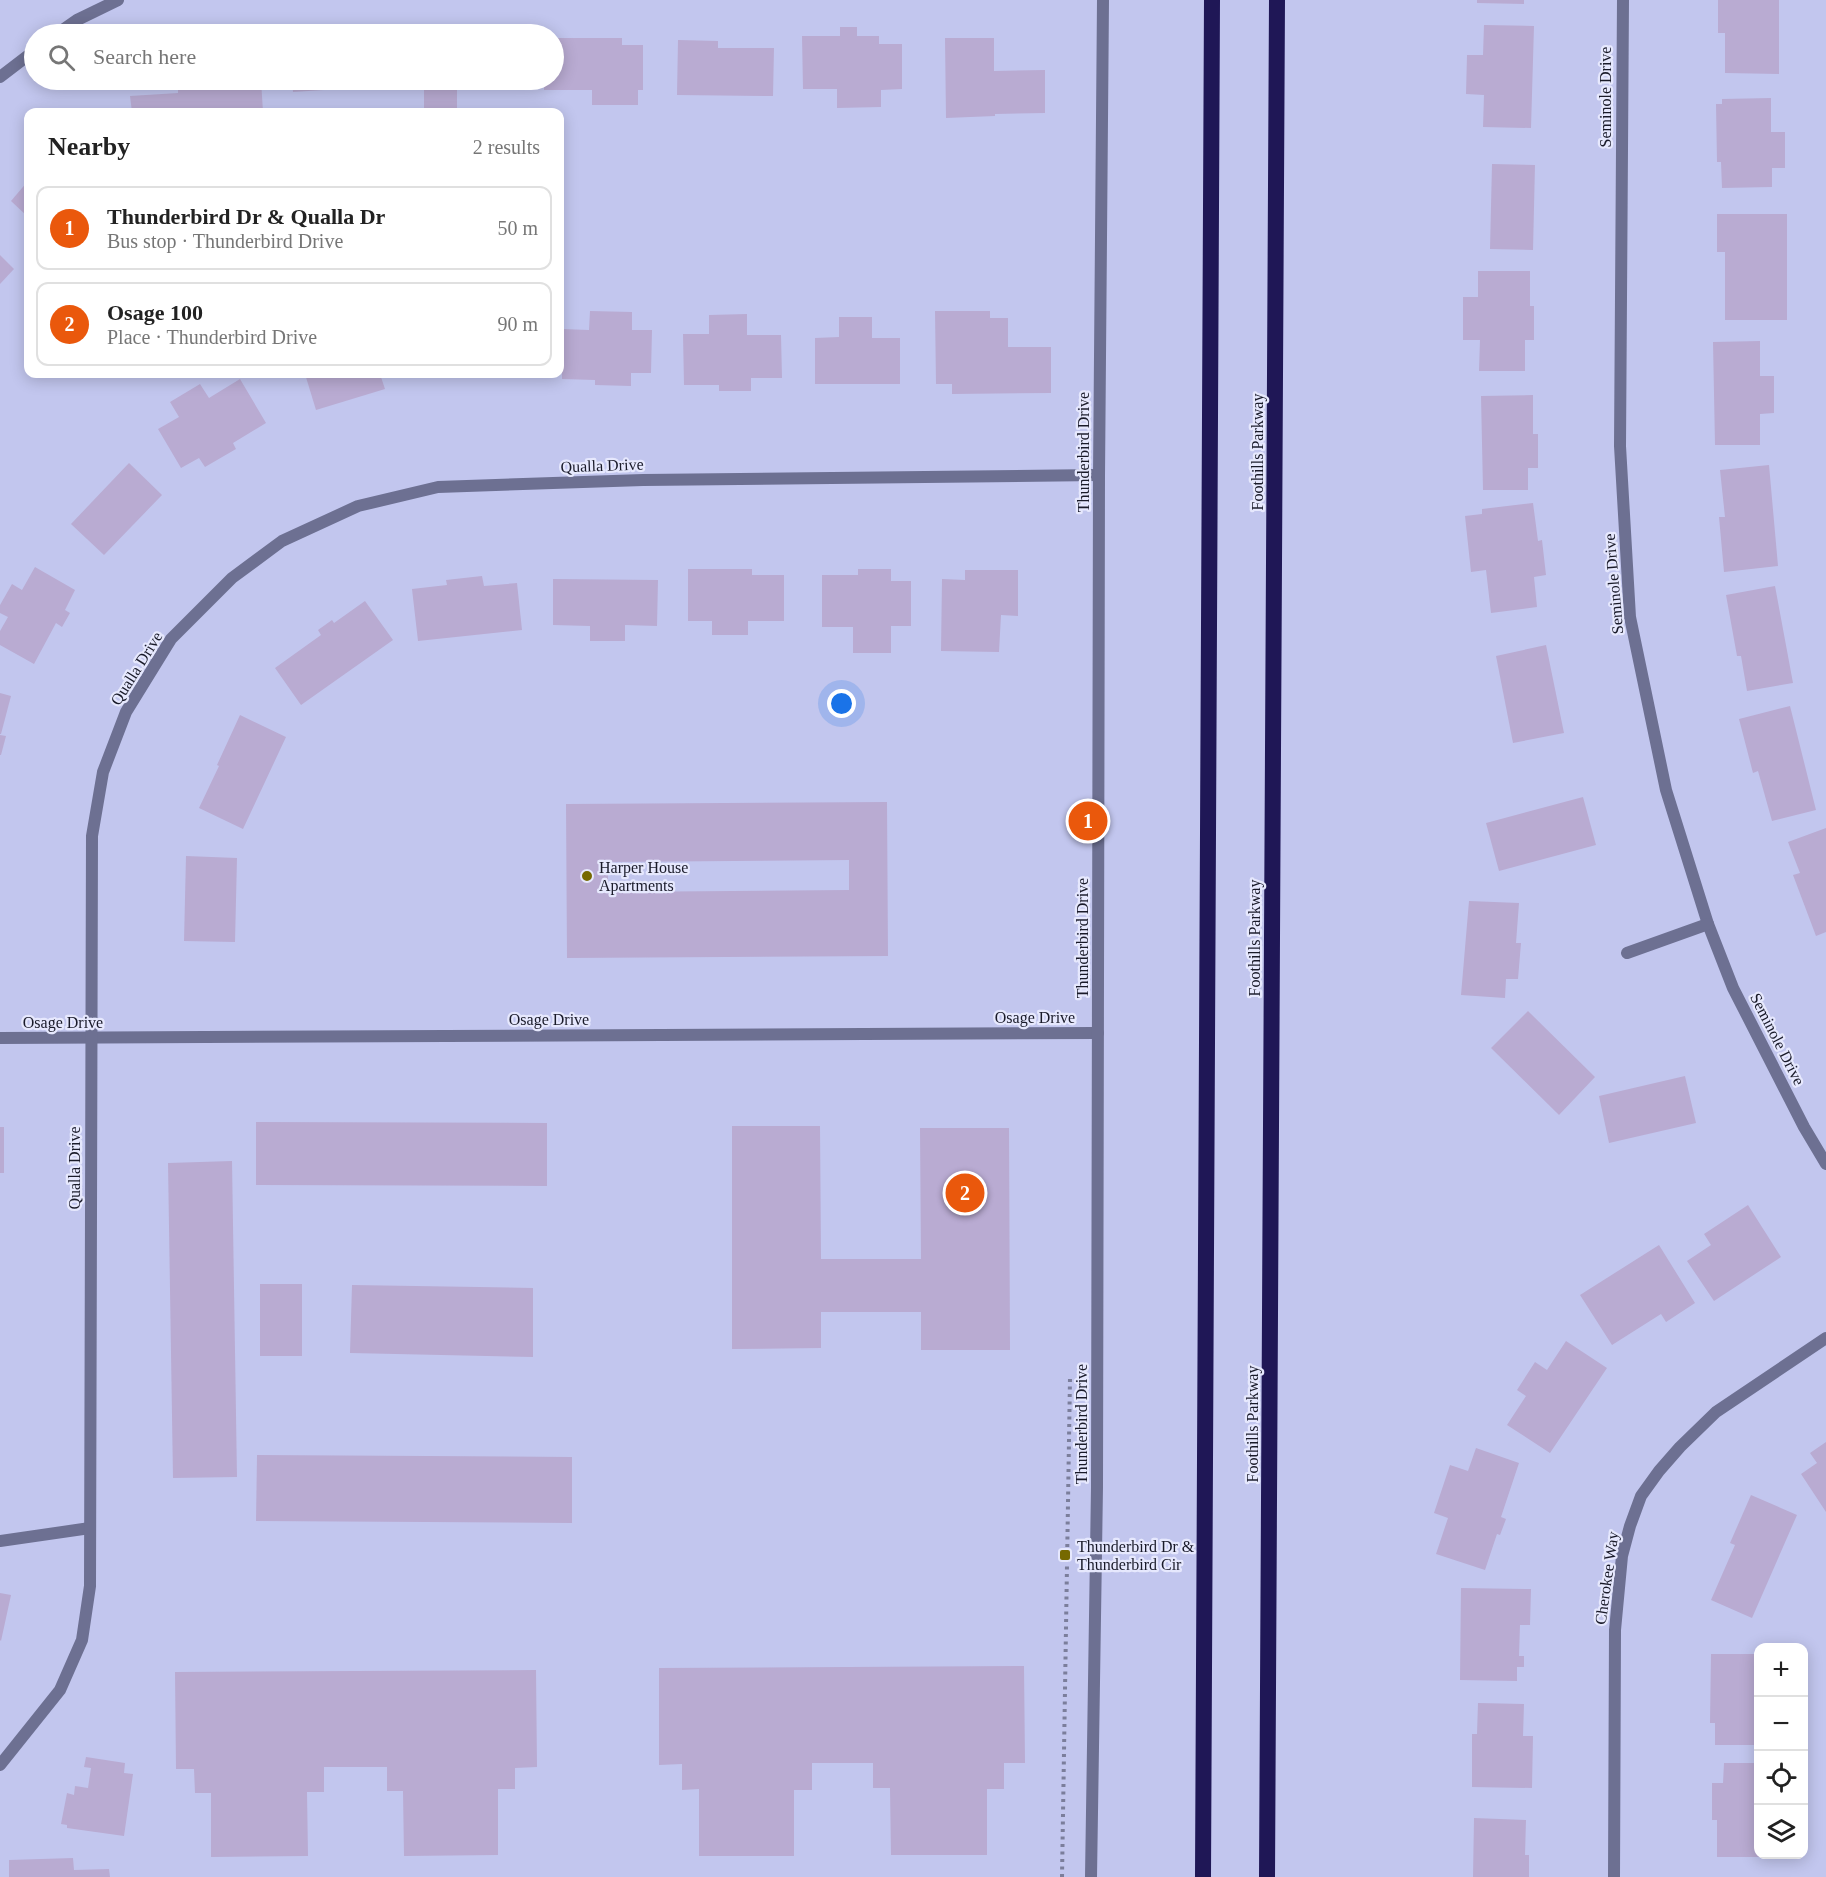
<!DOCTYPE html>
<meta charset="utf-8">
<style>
:root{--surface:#fff;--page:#f6f6f6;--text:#222;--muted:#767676;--line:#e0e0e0;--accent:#ea580c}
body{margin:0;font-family:"Times New Roman",serif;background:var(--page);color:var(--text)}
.controls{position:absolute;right:18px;bottom:18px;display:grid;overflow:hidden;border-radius:12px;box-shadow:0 3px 15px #0003}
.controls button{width:54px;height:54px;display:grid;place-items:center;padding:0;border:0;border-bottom:2px solid var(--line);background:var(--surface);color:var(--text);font:30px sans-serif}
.you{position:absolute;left:842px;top:704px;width:21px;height:21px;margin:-15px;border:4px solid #fff;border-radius:50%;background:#1a73e8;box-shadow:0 0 0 9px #1a73e833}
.badge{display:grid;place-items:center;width:39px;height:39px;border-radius:50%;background:var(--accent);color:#fff;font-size:20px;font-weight:700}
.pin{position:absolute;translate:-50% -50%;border:3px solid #fff;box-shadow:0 2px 6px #0006}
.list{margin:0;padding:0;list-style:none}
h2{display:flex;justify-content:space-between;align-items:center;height:78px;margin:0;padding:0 24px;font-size:26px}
h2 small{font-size:20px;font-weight:400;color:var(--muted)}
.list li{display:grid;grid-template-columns:39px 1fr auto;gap:18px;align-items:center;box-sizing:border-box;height:84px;margin:0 12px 12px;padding:0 12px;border:2px solid var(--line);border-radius:12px}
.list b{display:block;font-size:22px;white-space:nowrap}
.list p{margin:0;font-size:20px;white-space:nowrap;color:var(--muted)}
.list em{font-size:20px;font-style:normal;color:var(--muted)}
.icon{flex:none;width:33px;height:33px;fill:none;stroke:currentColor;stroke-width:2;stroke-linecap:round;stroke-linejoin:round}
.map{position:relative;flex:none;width:1826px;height:1877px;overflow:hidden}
.search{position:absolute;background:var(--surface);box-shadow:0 3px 15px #0003;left:24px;top:24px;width:540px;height:66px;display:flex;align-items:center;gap:15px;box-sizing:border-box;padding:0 21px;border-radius:33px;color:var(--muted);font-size:22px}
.panel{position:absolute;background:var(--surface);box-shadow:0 3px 15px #0003;left:24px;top:108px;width:540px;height:270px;border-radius:12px}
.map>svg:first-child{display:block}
</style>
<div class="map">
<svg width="1826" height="1877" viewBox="0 0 1826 1877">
<rect width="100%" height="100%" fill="#c2c6ee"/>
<g fill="#b9abd2" fill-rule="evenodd">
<path d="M1477,0h47v4l-47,-1z"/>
<path d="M1718,0h61v74l-54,-1v-40h-7z"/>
<path d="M1484,25l50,1 -3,102 -48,-1 1,-32 -18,-1 1,-39h16z"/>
<path d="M840,27h17v9h22v8h23v45l-21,1v17l-44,1v-19h-34l-1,-53h38z"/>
<path d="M554,38h68v7h21v45h-5v15h-46v-15h-48v-10h10z"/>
<path d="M945,38h49v33l51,-1v43l-50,1v2l-49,2z"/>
<path d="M678,40l40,1v7h56l-1,48 -96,-1z"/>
<path d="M204,80h57l2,32h-131l-2,-16 48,-3v-9l26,-2z"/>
<path d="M292,80h92l1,6 -92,6z"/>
<path d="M415,80h94v5h-52v27h-33v-26h-9z"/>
<path d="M1771,98v34h14v36h-13v19l-50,1 -1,-26h-4l-1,-58h6v-5z"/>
<path d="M1492,164l43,1 -2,85 -43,-1z"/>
<path d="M28,181v36l-17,-16z"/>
<path d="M1717,214h70v106h-62v-68h-8z"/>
<path d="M0,255l14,14 -14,15z"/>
<path d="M1478,271h52v35h4v34h-9v31h-46l1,-31h-17v-43h15z"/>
<path d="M590,311l42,1v18h20l-1,43h-20v13l-36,-1v-5l-33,-1v-50l27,1z"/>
<path d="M935,311h55v7h18v29h43v46l-99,1v-10h-16z"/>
<path d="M747,314v21h34l1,43h-31v13h-32v-6h-35l-1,-51h26v-19z"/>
<path d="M839,317h33v21h28v46h-85v-46l24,-1z"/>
<path d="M1760,341v35h14v37l-14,1v31h-45l-2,-103z"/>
<path d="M305,374h75l5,15 -69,21z"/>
<path d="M240,379l26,44 -33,20 3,6 -31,18 -6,-9 -18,10 -23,-39 21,-12 -9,-15 30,-18 9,14z"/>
<path d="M1533,395v39h5v34h-10v22h-45l-2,-94z"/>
<path d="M129,463l33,32 -58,60 -33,-31z"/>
<path d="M1769,465l9,101 -54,6 -5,-55h6l-5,-47z"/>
<path d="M1533,503l5,38 4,-1 4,35 -12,2 3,30 -46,6 -5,-43 -15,2 -6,-56 17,-2v-5z"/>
<path d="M35,567l40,23 -10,20 5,3 -8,14 -6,-4 -22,41 -34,-19v-14l8,-14 -8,-4v-8l12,-21 10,6z"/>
<path d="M688,569h64v6h32v46h-36v14h-36v-14h-24z"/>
<path d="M858,569h33v12h20v45h-20v27h-38v-26h-31v-52h36z"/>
<path d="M965,570h53v46l-17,-1 -2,37 -58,-1 1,-72 23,1z"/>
<path d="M482,576l2,10 33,-3 5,47 -104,11 -6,-52 35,-4 -1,-5z"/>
<path d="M553,579l105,1 -1,46 -32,-1v16h-35v-15l-37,-1z"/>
<path d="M1775,586l18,97 -46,8 -6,-35h-4l-11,-61z"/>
<path d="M365,601l28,39 -92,65 -26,-37 46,-33 -3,-5 14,-10 2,3z"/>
<path d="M1546,645l18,88 -51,10 -17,-87z"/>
<path d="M0,693l11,3 -10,38h-1z"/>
<path d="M1790,706l26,104 -44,11 -14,-50 -5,2 -14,-54z"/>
<path d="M240,715l46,22 -43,92 -44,-21 20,-42 -2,-1z"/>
<path d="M0,735l6,1 -5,19h-1z"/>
<path d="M1583,797l13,48 -97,26 -13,-48z"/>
<path d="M887,802l1,154 -321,2 -1,-154zM849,860v30l-241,2v-30z"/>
<path d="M1826,828v104l-10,4 -23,-61 7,-2 -12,-31z"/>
<path d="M186,856l51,2 -2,84 -51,-1z"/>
<path d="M1469,901l50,2 -3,40h5l-3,36h-12l-1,19 -44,-3z"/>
<path d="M1528,1011l67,66 -36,38 -68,-67z"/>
<path d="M1685,1076l11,47 -87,20 -10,-47z"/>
<path d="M256,1122l291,1v63l-291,-1z"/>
<path d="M732,1126h88l1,133h100l-1,-131h89l1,222h-89v-38h-100v36l-89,1z"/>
<rect x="0" y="1127" width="4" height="46"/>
<path d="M232,1161l5,316 -64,1 -5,-315z"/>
<path d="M1748,1205l33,52 -67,44 -27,-40 24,-16 -7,-11z"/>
<path d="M1659,1245l36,58 -29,19 -5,-8 -49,31 -32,-50z"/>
<rect x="260" y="1284" width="42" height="72"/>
<path d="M352,1285l181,3v69l-183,-4z"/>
<path d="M1566,1341l41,27 -57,85 -43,-28 19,-29 -9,-6 18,-28 12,8z"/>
<path d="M1826,1442v70l-25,-38 16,-11 -7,-10z"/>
<path d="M1476,1448l43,15 -18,54 5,2 -6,16 -3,-1 -12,36 -49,-16 12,-36 -14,-5 16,-48 18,6z"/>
<path d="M257,1455l315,2v66l-316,-2z"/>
<path d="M1751,1495l46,20 -45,103 -41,-18 24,-55 -5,-2z"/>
<path d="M1461,1588l70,1 -1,36h-10l-1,31h5v11h-7v14l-57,-1z"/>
<path d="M0,1593l11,2 -10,46 -1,-1z"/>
<path d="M1711,1654h47v91h-43v-22h-5z"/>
<path d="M1024,1666l1,97h-21v26h-17v66h-96l-1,-67h-17v-25h-61v27h-18v66h-95v-67l-17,1v-26l-23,1v-97z"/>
<path d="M536,1670l1,97 -22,1v21h-17v66l-94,1 -1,-65h-16v-24h-63v25h-17l1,64 -97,1v-64h-16l-1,-24h-18l-1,-97z"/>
<path d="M1478,1703l46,1 -1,32h10l-1,52 -60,-1v-53h5z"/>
<path d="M86,1757l39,6 -1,10 9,1 -9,62 -57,-8v-3l-6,-1 6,-31 7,2 1,-9 13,2 3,-20 -7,-1z"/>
<path d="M1724,1763h34v91h8v3h-49v-37h-5v-37h11z"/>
<path d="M1474,1818l52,2 -1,35h4v22h-56z"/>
<path d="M73,1858l1,12 35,-1 1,8h-101v-17z"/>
</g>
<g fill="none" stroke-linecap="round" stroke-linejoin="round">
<path stroke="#7b7e9b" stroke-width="4" stroke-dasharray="3 4.5" stroke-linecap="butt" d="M1062,1877l8,-499"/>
<path stroke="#6d7092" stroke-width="12" d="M0,1541l90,-13"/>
<g stroke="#6d7092" stroke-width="12">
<path d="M1623,0l-3,446 10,171 36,173 42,134 25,64 71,139 22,37"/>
<path d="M57,34l20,-14 41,-20"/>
<path d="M0,77l34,-26"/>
<path d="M1627,953l81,-29"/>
<path d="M0,1038l1098,-5"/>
<path d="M0,1765l60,-75 22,-50 8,-54 2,-750 11,-64 23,-60 45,-73 61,-61 50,-37 76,-35 80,-19 205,-7 456,-5"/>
<path d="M1091,1877l6,-390 2,-1012 4,-475"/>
<path d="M1614,1877l1,-247 7,-74 8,-30 11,-30 18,-25 21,-24 36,-35 110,-74"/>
</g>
<g stroke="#1f1756" stroke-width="16">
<path d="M1203,1877l9,-1877"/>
<path d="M1267,1877l10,-1877"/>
</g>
</g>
<g fill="#766900" stroke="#e6e8fd" stroke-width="2">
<circle cx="587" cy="876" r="6"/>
<rect x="1059" y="1549" width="12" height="12" rx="3"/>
</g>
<g text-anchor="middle" stroke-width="4.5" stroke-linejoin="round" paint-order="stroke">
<g font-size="16" fill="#191a29" stroke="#e6e8fd">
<text transform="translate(1605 97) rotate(-90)" y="6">Seminole Drive</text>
<text transform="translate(1083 452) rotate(-90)" y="6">Thunderbird Drive</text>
<text transform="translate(1257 452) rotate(-90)" y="6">Foothills Parkway</text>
<text transform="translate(602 465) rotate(-2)" y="6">Qualla Drive</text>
<text transform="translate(1613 584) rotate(-95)" y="6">Seminole Drive</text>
<text transform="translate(136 668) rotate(-58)" y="6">Qualla Drive</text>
<text transform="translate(1082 938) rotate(-90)" y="6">Thunderbird Drive</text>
<text transform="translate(1254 938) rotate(-90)" y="6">Foothills Parkway</text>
<text x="1035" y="1023">Osage Drive</text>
<text x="549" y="1025">Osage Drive</text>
<text x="63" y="1028">Osage Drive</text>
<text transform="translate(1778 1039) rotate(63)" y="6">Seminole Drive</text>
<text transform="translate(74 1168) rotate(-90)" y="6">Qualla Drive</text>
<text transform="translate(1081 1424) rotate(-90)" y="6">Thunderbird Drive</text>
<text transform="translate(1252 1424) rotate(-90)" y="6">Foothills Parkway</text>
<text transform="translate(1606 1578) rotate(-82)" y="6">Cherokee Way</text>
</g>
<g font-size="16" fill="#191a29" stroke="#e6e8fd" text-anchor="start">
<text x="599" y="873">Harper House<tspan x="599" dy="18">Apartments</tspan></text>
<text x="1077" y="1552">Thunderbird Dr &amp;<tspan x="1077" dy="18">Thunderbird Cir</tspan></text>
</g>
</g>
</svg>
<div class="controls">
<button>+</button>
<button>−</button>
<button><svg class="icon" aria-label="locate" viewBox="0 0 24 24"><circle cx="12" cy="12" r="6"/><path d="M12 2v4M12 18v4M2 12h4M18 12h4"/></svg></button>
<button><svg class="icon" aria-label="layers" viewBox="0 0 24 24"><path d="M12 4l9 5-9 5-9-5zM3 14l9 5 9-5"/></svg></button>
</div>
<div class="you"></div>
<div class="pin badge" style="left:1088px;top:821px">1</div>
<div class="pin badge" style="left:965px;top:1193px">2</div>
<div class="search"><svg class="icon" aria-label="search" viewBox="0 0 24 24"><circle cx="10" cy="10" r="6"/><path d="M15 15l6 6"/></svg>Search here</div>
<section class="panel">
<h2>Nearby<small>2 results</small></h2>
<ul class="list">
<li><span class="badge">1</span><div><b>Thunderbird Dr &amp; Qualla Dr</b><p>Bus stop · Thunderbird Drive</p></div><em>50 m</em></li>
<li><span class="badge">2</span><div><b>Osage 100</b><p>Place · Thunderbird Drive</p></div><em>90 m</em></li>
</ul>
</section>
</div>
